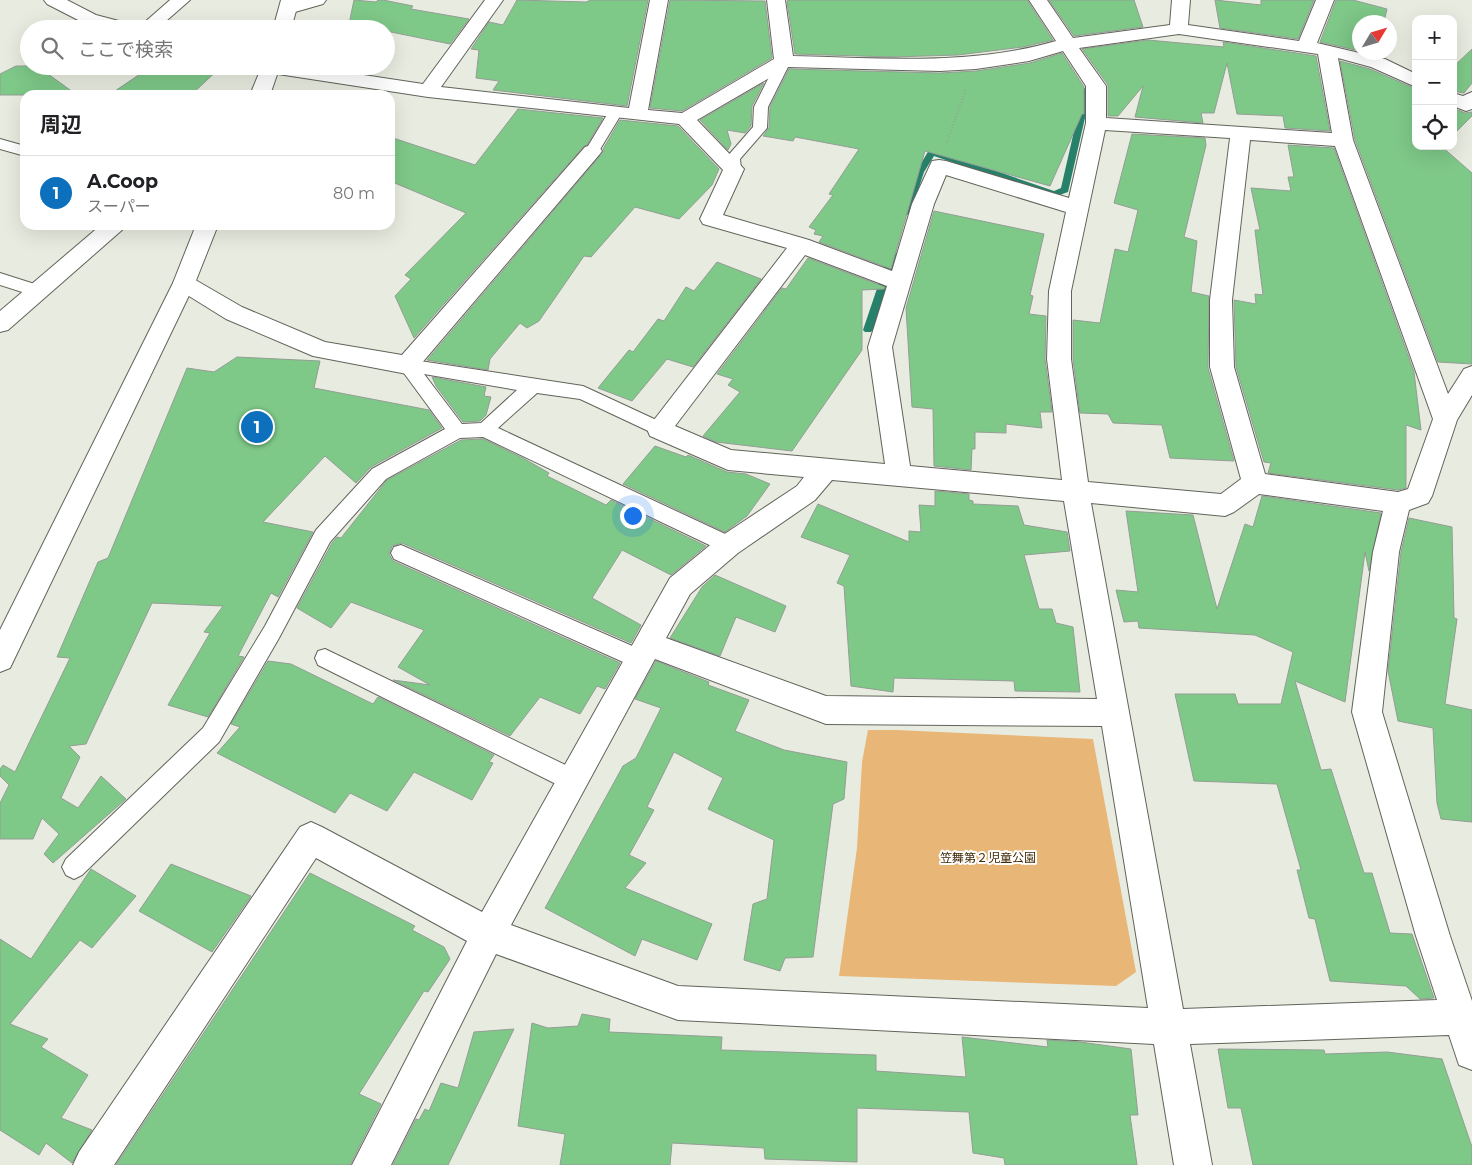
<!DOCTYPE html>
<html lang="ja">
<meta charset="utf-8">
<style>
:root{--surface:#fff;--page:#f2f2f2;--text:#202124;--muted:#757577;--line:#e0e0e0;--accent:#0d70bc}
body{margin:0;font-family:Montserrat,"Noto Sans JP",sans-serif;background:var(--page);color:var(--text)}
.controls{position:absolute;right:15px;top:15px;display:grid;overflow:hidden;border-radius:10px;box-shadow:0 5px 20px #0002}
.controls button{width:45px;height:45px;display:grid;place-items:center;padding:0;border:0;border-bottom:1px solid var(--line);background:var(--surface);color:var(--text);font:25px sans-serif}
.compass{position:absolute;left:1352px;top:15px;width:45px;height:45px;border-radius:50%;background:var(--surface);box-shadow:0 5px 20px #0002;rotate:52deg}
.you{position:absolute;left:632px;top:515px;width:18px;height:18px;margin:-12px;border:4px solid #fff;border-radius:50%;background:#1a73e8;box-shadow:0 0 0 8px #1a73e833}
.badge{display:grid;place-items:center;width:32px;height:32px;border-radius:50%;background:var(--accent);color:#fff;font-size:16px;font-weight:700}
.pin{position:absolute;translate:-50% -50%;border:2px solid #fff;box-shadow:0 1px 5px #0006}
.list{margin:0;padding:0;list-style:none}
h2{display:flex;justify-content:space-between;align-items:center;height:65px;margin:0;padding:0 20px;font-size:21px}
h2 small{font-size:16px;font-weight:400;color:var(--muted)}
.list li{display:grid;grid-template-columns:32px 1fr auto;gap:15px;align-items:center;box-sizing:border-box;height:75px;padding:0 20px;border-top:1px solid var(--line)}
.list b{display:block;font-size:19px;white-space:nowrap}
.list p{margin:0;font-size:16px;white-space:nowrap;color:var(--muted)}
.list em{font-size:16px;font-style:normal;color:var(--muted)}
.icon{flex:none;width:28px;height:28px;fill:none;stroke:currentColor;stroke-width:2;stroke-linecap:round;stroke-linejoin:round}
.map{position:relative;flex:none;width:1472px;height:1165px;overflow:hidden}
.search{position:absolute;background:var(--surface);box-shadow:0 5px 20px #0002;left:20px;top:20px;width:375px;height:55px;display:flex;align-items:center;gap:12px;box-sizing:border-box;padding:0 18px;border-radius:28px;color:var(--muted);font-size:19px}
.panel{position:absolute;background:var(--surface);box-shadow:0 5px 20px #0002;left:20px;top:90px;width:375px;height:140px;border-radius:15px}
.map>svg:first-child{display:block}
</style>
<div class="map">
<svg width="1472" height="1165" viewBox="0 0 1472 1165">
<rect width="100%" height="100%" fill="#e8ece0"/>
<path fill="#e8b677" d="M868,730h28l197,9 43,233 -20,14 -277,-10 18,-128 5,-86z"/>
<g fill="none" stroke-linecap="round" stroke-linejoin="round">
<g fill="#27816a" fill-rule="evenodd">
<path d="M1072,79h6l12,17 -22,96 -14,5 -3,-1 -117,-40 -10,16 -13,40 -4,3 -3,-1 -1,-2 13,-40 13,-22 3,-1 122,42 7,-3 21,-92 -11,-15z"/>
<path d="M893,250l4,3 -24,77 -2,2h-6l-2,-2 26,-77z"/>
</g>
</g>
<g fill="#7ec888" stroke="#949d95">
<path d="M354,0l22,2 2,-2h5l30,6 -2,3 58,10 -19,25 -64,-13v-2h-12l-25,-5z"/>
<path d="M517,0l69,2 5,-2h57l-21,106 -134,-16 6,-9 -23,-3 3,-28 -8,-1 18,-27 14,3z"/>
<path d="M670,0l95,1 7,57 -90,53 -32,-3z"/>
<path d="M790,0h237l26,40 -30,7 -65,8 -66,2 -97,-3 -8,-53z"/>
<path d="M1049,0h85l9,27 -69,9z"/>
<path d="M1215,0l46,5v-5h53l-16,39 -78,-11z"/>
<path d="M1336,0h17l34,9 -3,13h-24v29l-40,-9z"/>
<path d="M1148,40l76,7 -1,-5 93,14 14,75 -45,-3 -2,-12 -46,-2 -10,-51 -13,50h-13l2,10 -68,-6 8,-31 -25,30h-10v-31l-26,-36z"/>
<path d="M1472,49v34l-8,10 -11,-2v-24z"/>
<path d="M1062,53l22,34v27h-2l-32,72 -125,-35 -34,118 -72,-27 4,-6 -9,-2 2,-4 -7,-3 24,-32 -4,-1 30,-45 -64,-12 -2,4 -30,-5 6,-8 1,-21 19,-38 151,4 36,-2 54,-8z"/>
<path d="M1340,61l30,8 46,20v57h25l31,27v191l-34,-2 -83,-222z"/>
<path d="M16,66h21l40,29h-77v-21z"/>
<path d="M152,66h70l-31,29h-82z"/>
<path d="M764,83l-12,23 -1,20 -6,7 -18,-3 4,14 -3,6 -28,-30z"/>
<path d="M1453,108l12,5 7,-1v4l-19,19z"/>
<path d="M518,109l85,9 -16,27 -3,1 -170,192 -19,-42 16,-17 -6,-4 61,-62 -76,-32v-44l85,28z"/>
<path d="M620,120l58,6 41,43 -7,16 -33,34 -44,-12 -44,50 -7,-1 -45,65 -12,7 -7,-5 -30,36 -2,11 -61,-10 173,-204 4,-5 -1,-2z"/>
<path d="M1132,134l73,4 1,7 -22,92 13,4 -6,51 18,4 -1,72 26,93 -64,-3 -8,-33 -49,-2 -5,-9 -28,-1 -7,-54v-39l27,3 15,-74 13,3 10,-42 -24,-7z"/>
<path d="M1288,145l46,3 80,224 7,58 -15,-5v63l-8,2 -130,-17 3,-10 -7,-1 -28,-95 -2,-67 22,4 -1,-10 8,1 -8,-65h5l-9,-42 40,3 -3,-14h6z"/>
<path d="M934,211l110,23 -14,61 3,1 -4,18 17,2 -1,43 7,53h-12l2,16 -36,-4v9l-31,-1v17h-3l-1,21 -37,-4 -1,-57 -21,-2 -6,-99z"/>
<path d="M808,258l77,29 -1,2 -22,1v60l-70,101 -76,-9 -13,-6 37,-44 -12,-7 5,-6 -16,-5 65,-86 4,1z"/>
<path d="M717,262l44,17 -68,88 -26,-8 -35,42 -34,-13 31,-38 4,2 25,-33 6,2 22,-34 8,4z"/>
<path d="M237,357l83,4 -6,27 115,22 13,18 -71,39 -15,16 -31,-27 -62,66 50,10 -35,65 -7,-4 -33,63 6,1 -36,60 -40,-12 42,-72 -6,-1 19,-26 -71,-3 -66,141 -17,2 11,11 -19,41 17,10 23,-32 25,23 -73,64 -9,-9 15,-20 -17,-16 -9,21h-33v-36l9,-18 -9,-9v-7l3,-4 12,7 55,-114 -13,-1 41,-95 10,-4 79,-190 27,4z"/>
<path d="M432,377l54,10 -2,9 7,1 -5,18 -6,6 -17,1 -27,-36z"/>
<path d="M483,439l40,19 26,15 -2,3 59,29 5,-5 95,46 -35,29 -49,-25 -30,48 49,27 -10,18 -229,-100 -10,3 -3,8 4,7 227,102 -15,26 -8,-3 -17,28 -40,-17 -30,39 -117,-56 37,5 -32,-18 26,-37 -73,-28 -20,26 -34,-20 35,-65 5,-6 4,1 46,-58 74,-40z"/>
<path d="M655,446l31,11 2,-2 39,17 19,2 24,10 -23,32 -22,16 -102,-48z"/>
<path d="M935,491l34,3v6l4,1v3l45,2 6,19 43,7 3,19 -46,4 15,54h13l4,14 17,4 7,65 -65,-1 -1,-10 -120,-3 -1,14 -42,-6 -7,-100 -7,-3 13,-28 -49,-18 17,-33 91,38v-11l12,1 -2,-27 16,1z"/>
<path d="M1262,496l119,17 -12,58 -4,-19 -20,150 -50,-21 26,89 10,-1 33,104h8l18,60 22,1 22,64 -14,1 -14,-13 -76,-5 -15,-62 -6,-1 -12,-48h4l-24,-86 -83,-3 -19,-87h60l3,10h43l12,-52 -38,-17 -116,-7 -1,-7 -14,1 -8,-32 22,2 -12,-81 67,4 24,94 28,-85 8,3z"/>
<path d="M1409,518l43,9 2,91 3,1 -12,85 27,6v112l-31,-3 -4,-16 -4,-75 -35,-7 -10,-50 13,-119z"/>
<path d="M715,575l71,31 -11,26 -39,-15 -16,39 -50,-18 32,-51z"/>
<path d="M268,661l23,3 82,40 5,-7 116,58 -5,7 4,1 -21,37 -58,-28 -27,39 -37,-18 -15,20 -118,-60 23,-26 -9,-3z"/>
<path d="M656,661l53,21 -1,3 41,15 -14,31 49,19 63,12 -3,37 -11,5 -20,153 -28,1 -5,13 -36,-11 9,-56 14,-5 7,-59 -66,-31 15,-31 -49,-26 -27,55 7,3 -25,45 17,8 -21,25 87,36 -15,36 -55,-21 -7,17 -90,-48 78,-142 13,-8 25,-50 -26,-9z"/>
<path d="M171,864l80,32 -39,56 -73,-41z"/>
<path d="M91,869l45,27 -44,52 -12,-8 -70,84 38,15 -7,8 47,28 -27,43 31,12 -20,33 -26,-20 -7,12 -39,-25v-191l31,20z"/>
<path d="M310,873l105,53 -3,4 32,17 6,12 -22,33 -4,-1 -65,103 22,10 -31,61h-234z"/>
<path d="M582,1014l28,5 -1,13 113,5 -1,13 155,5v16l90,6 -4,-40 86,10 -1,-7 33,2 51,7 7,66h-8l7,50h-132l-1,-7 -31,-5 -4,-41 -112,-4v54l-92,-3 -1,-11 -92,-5 -2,22h-110l5,-31 -47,-8 14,-103 16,5 30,-2z"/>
<path d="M514,1029l-66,136h-55l23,-46 3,1 6,-11 4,2 12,-28 17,5 16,-56z"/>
<path d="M1218,1049l106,1 1,4 62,-2 55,7 30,88v18h-219l-12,-57h-13z"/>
</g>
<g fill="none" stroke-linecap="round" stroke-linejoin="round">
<g stroke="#60645a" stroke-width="2">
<g id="service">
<path d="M784,57l7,4 -23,46 -1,21 -27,31 1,10 -2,3h-10l-3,-14 27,-31 1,-20 23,-46z"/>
<path d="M615,109l5,1 2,3 -23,38 -2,3h-10l-2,-3 23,-38 2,-3z"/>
<path d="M0,139l25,7v10l-25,-7z"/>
<path d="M0,273l44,14 2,4 -2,4 -6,2 -38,-12z"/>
<path d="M407,359l176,27 82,38 3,5 -3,5 -6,2 -79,-37 -43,-6 -39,35 238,111 3,6 -3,6 -7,2 -7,-2 -239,-114 -23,1 -74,41 -56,63 -51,96 -60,104 -137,133 -8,4 -8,-4 -4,-8 4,-8 137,-131 62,-102 51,-96 56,-61 73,-40 -47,-64 3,-4zM424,374l93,16 -36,33 -19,1z"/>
<path d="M401,545l245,107 3,7 -3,7 -7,2 -7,-2 -238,-107 -3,-6 3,-6z"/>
<path d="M325,649l255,123 3,8 -3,8 -8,3 -8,-3 -246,-123 -3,-7 3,-7z"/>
</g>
</g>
<g stroke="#60645a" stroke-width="2">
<g id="minor">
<path d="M44,0h23l29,15 38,10 3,4h-31l-22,-6 -37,-19z"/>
<path d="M170,0h20l-33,29h-20z"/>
<path d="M299,0h27l-3,4 -35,10 -6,-1 -3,-4 3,-4z"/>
<path d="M485,0h18l-62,87 188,21 21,-108h18l-20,110 34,3 92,-54 -7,-59h18l8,56c88,2 177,10 263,-15l-27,-41h18l26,38 97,-13 2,-25h18l-2,25 111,16 17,-41h18l-17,43 68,16 31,15v13l-45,-20 -33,-9 15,82 95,254 16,-25 8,-3v29l-15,25 -25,76 -4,7 -19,7 -10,42 -17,160 68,224 22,65v69l-13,-5 -10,-30 -259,9 22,121h-38l-20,-121 -476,-24 -182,-66 -105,211h-39l115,-224 -151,-83 -202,307h-41l6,-13 221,-325 11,-5 11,5 160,85 188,-334 50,-41 77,-51 7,-9 -76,-7 -78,-34 -3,-7 140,-181 -84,-24 -3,-5 23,-49 -44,-46 -251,-27 -163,-25 -7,-2 -2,-4h48l119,18zM1179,34l139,20 14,79 -226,-15v-32l-27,-38zM1063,51l23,35v37l-17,75 -123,-37 -7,-1 -7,1 -20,43 -20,67 -83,-31 -86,-25 21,-46 -47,-49 91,-53 152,4 36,-2 53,-8zM1105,130l125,8 -20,162v67l31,112 -20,15 -133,-12 -17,-123v-68zM1250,140l85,6 98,273 -25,70 -10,3 -133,-18 -31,-107 -2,-67zM946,175l120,37 -17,79 -2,68 15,121 -152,-14 -18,-119 42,-143zM805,255l82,31 -19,61 17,117 -154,-14 -56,-24zM832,480l232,21 33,198 -271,-3 -160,-58 24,-44 48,-41 77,-53zM1259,494l124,17 -10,41 -21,160 64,224 21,64 -254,9 -92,-506 134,13 9,-4zM655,659l171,65 276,2 46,282 -470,-22 -167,-61z"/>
<path d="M1472,92v17l-6,2 -13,-5v-13l10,3z"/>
<path d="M592,145l7,2 3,4 -3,4 -184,216 -8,3 -94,-18 -87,-37 -50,-31 -3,-5 3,-5 8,-3 8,3 50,29 83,35 77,13 183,-208z"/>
<path d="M101,225h24l-3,5 -114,100 -8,2v-21z"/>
</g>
</g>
<g stroke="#60645a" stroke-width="2">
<g id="tertiary">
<path d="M281,0h18l-8,29h-18z"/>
<path d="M262,66h18l-10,29h-20z"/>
<path d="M196,225h22l-23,58 -185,385 -10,4v-42l173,-347z"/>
</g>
</g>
<path stroke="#969990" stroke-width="2.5" stroke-dasharray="0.5 2.5" stroke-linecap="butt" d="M947,142l19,-53"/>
<use href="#service" fill="#fff" fill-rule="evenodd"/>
<use href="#minor" fill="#fff" fill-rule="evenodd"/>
<use href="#tertiary" fill="#fff" fill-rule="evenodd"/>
</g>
<g text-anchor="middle" stroke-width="4" stroke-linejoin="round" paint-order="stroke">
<g font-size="12" fill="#422a07" stroke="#fff">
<text x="988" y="862">笠舞第２児童公園</text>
</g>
</g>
</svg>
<div class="controls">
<button>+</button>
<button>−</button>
<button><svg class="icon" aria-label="locate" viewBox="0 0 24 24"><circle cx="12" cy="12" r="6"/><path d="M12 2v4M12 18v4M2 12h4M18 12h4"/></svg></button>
</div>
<svg class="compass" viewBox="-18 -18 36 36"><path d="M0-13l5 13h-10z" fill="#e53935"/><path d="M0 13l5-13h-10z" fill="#757577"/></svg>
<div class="you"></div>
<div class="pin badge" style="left:257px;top:427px">1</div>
<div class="search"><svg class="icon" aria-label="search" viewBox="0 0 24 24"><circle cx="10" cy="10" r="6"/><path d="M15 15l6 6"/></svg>ここで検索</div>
<section class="panel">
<h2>周辺<small></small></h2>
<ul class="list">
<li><span class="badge">1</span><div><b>A.Coop</b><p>スーパー</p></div><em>80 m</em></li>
</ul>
</section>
</div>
